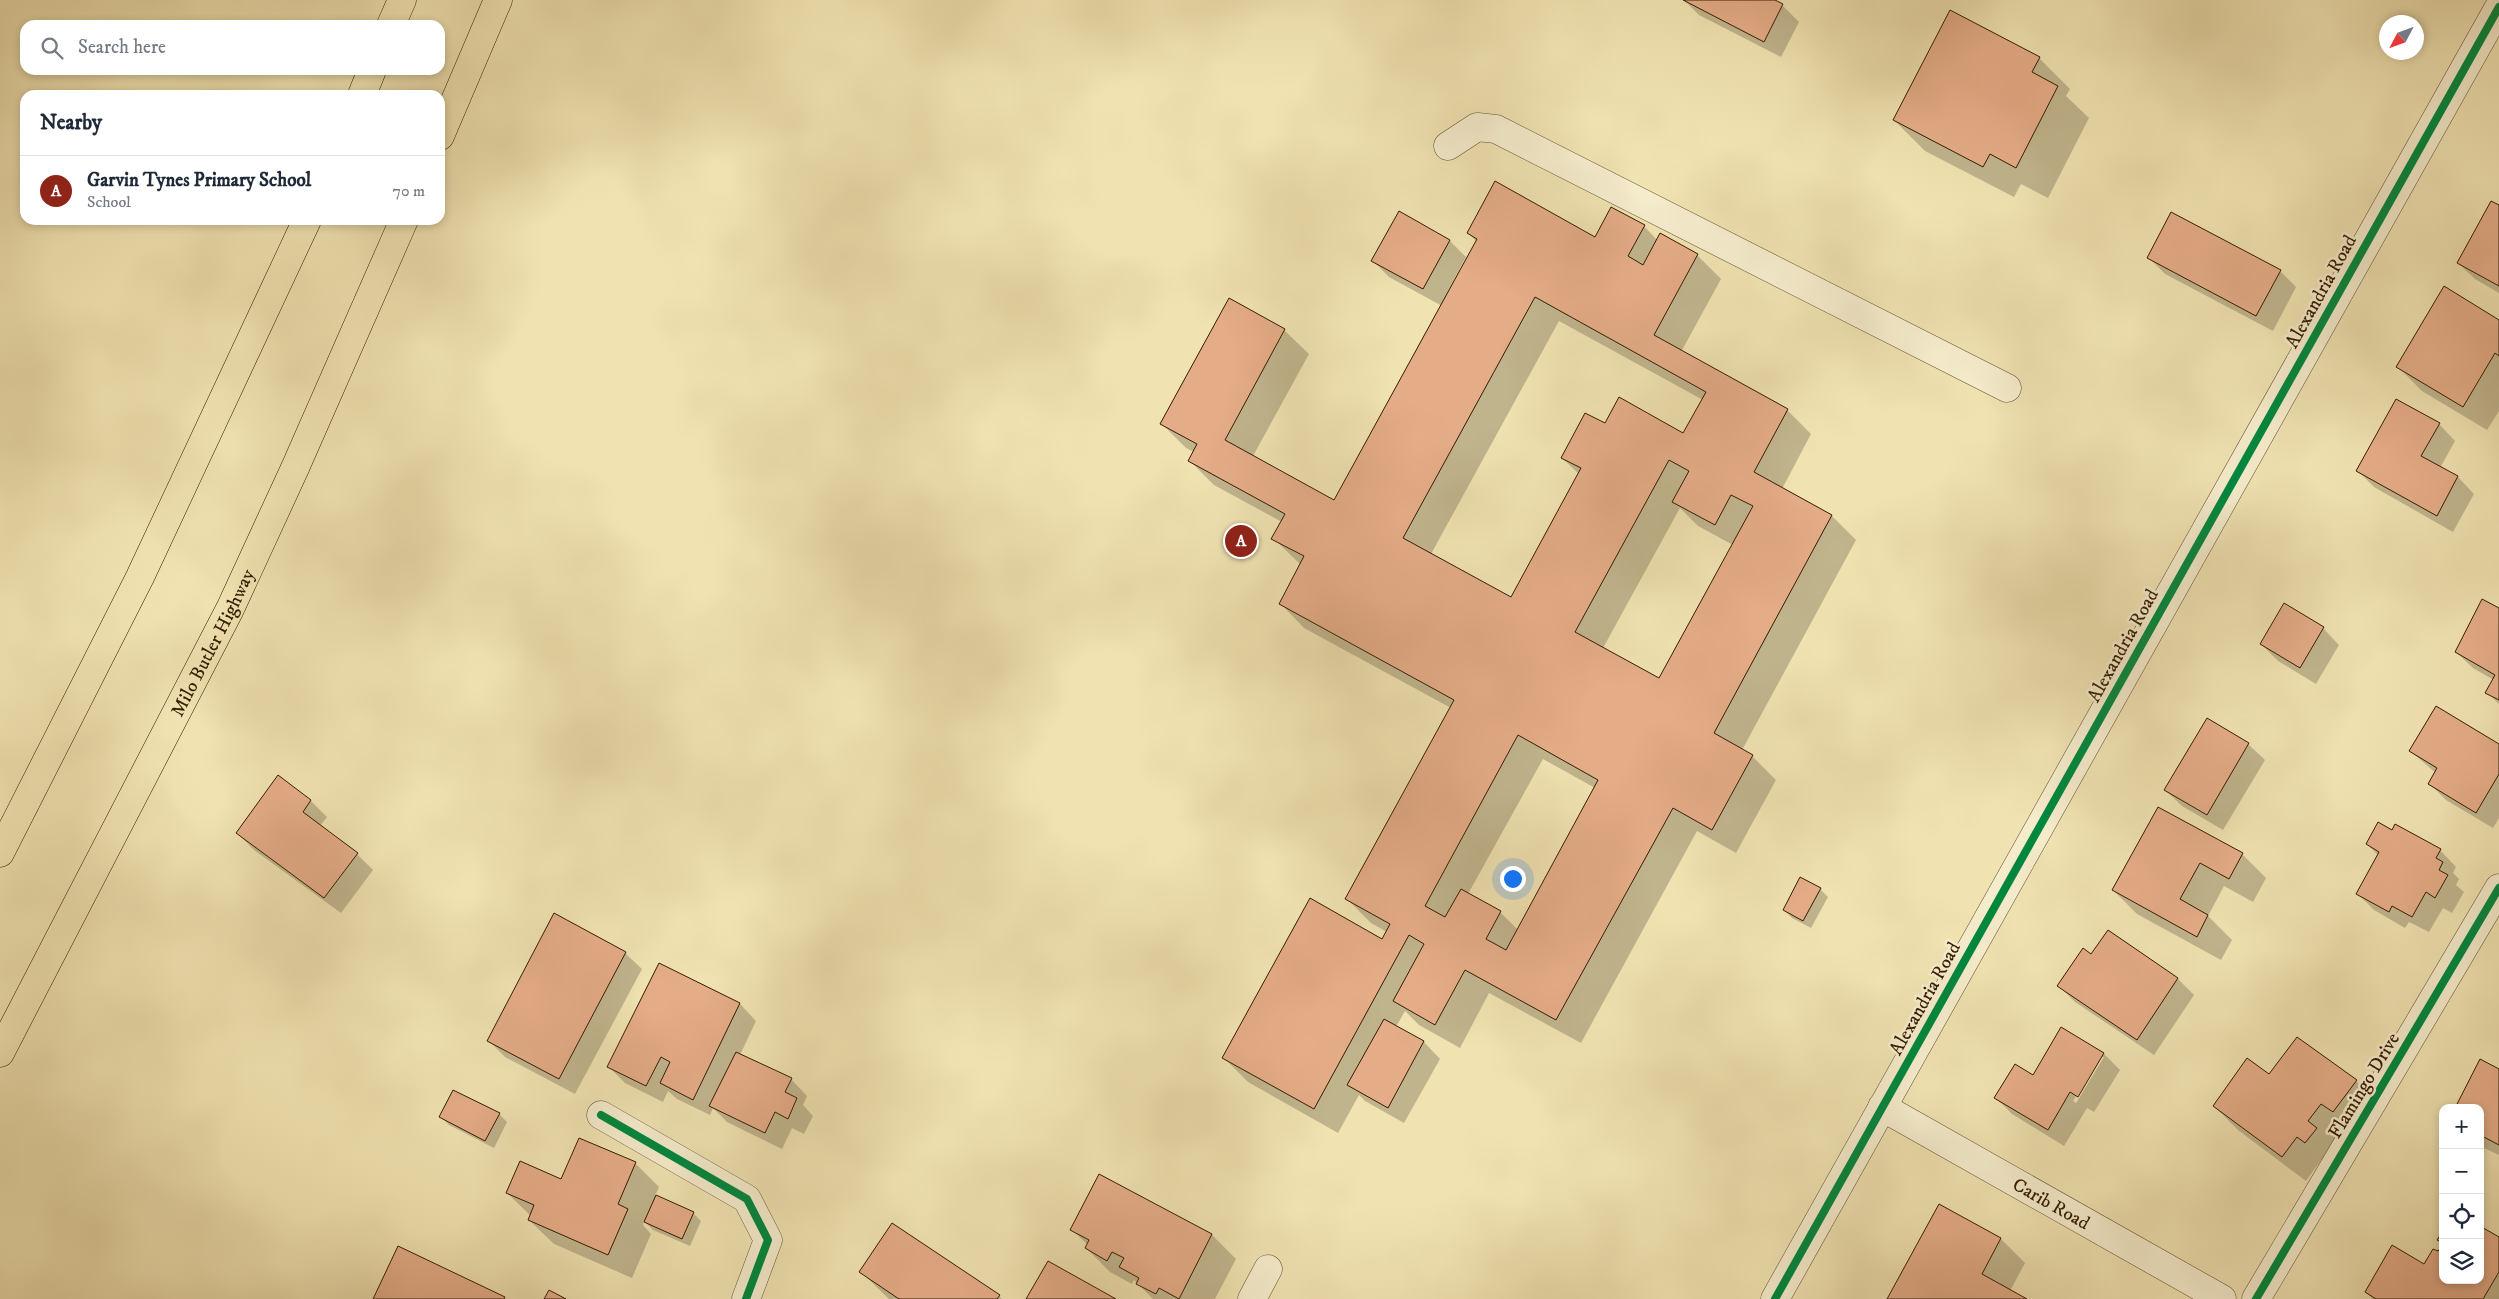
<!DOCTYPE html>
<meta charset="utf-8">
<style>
:root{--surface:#fff;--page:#f6f6f7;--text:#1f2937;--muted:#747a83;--line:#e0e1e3;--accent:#8f2418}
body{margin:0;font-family:"IM FELL DW Pica",serif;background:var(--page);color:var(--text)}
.controls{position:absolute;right:15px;bottom:15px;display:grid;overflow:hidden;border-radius:10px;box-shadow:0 2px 8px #0003}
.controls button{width:45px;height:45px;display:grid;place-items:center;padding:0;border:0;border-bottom:1px solid var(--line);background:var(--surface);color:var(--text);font:25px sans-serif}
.compass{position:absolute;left:2379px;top:15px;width:45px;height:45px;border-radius:50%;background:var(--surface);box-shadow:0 2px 8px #0003;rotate:229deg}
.you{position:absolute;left:1512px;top:878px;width:18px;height:18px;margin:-12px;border:4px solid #fff;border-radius:50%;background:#1a73e8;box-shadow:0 0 0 8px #1a73e833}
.badge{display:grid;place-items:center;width:32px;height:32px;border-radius:50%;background:var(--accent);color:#fff;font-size:16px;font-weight:700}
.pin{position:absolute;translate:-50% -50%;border:2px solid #fff;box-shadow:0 1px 5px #0006}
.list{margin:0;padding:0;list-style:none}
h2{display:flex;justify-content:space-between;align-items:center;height:65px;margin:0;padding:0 20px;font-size:21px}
h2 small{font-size:16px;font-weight:400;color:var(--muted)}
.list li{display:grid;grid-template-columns:32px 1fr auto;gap:15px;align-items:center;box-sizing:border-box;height:70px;padding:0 20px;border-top:1px solid var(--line)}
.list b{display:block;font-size:19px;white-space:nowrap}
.list p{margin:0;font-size:16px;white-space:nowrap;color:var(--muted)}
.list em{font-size:16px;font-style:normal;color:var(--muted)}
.icon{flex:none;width:28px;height:28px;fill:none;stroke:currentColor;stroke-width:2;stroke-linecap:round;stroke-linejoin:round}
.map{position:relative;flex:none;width:2499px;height:1299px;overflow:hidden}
.search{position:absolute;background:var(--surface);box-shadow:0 2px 8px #0003;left:20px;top:20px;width:425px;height:55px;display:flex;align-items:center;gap:12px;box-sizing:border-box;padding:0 18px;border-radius:15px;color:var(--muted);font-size:19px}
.panel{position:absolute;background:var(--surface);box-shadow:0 2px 8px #0003;left:20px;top:90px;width:425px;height:135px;border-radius:15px}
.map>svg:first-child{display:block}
</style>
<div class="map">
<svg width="2499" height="1299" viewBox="0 0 2499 1299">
<rect width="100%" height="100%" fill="#f0e2b1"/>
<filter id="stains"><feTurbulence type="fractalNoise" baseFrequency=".004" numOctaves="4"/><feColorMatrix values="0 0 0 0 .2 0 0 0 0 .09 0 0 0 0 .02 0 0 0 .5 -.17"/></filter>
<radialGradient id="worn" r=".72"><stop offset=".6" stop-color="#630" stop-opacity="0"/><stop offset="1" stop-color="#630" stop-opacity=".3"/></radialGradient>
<g fill="#0003" fill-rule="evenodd">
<path d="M1684,0h88l10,5 17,17 -18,35 -82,-42z"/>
<path d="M2039,58l31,31 -4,7 23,22 -41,80 -27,-14 -7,13 -89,-46 -31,-31z"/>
<path d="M2499,207v86l-24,-14 -17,-16z"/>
<path d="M1644,226l13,14 40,15 24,24 -40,73 106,58 24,24 -29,55 50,27 24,24 -114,210 10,6 24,24 -40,73 -39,-22 -116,212 -92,-50 -29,55 -41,-23 -14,-14 -9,16 28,15 16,17 -36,64 -39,-22 -6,-6 -21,38 -90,-51 -24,-24 158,-118 5,-8 -16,-9 -24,-24 104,-191 -147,-80 -24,-25 21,-38 -28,-27 9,-16 -68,-37 -25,-25 5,-8 -8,-4 -24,-24 122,-94 25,24 -56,102 82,46 107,-196 -53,-29 -16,-16 77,-20 16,16 -20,38 2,1 29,-54 -9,-9 127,5zM1559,321l144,79 -20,35 -78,-10 -43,33 17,16 -68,124 -80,-44zM1680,508l18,18 35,19 -74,135 -56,-32zM1543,759l52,29 -77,142 -18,-18 -32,-18z"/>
<path d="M2149,258l131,13 16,16 -23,44 -108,-57z"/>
<path d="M2499,321v90l-12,19 -65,-39 -24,-24z"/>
<path d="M2439,424l16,17 -15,27 18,9 16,17 -21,38 -79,-45 -16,-16z"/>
<path d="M2499,609v95l-12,-12 7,-12 -21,-12 -17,-16z"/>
<path d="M2323,628l16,17 -23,39 -38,-23 -17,-17z"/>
<path d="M2248,744l17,16 -42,70 -41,-24 -17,-16z"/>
<path d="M2499,745v73l-6,10 -47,-28 -16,-16 6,-11 -26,-22z"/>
<path d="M278,777l33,24 16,16 -7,9 37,28 16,16 -32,43 -87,-63 -17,-17z"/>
<path d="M2158,808l84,46 24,24 -13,24 -29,-16 -16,30 24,24 -11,20 -84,-46 -24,-24z"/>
<path d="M2392,831l48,19 16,17 -3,6 6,6 -3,6 8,7 -12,21 -9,-5 -14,24 -20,-10 -4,6 -31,-18 -17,-17 21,-38 -11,-11z"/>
<path d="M1820,889l8,8 -17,31 -19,-10 -8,-8z"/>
<path d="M2108,932l70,47 16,16 -40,60 -79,-53 -16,-16 33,-31z"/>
<path d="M625,953l17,16 -67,125 -70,-37 -16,-16z"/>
<path d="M659,965l81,39 16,17 -16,34 51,24 16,17 -4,9 10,11 -9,18 -12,-6 -10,21 -55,-27 -14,-14 -3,7 -33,-16 -9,-8 -5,11 -38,-19 -16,-16z"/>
<path d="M2062,1029l42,25 16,16 -26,42 -7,-4 -23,38 -52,-32 -16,-16 37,-22zM2101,1057h3l-28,46 -3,-2z"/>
<path d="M2499,1070v85l-19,-9v-38z"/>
<path d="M2270,1076l86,5 24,24 -50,61 -9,-6 -15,21 -68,-51 -24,-24z"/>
<path d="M499,1114l8,8 -13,26 -45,-23 -8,-8z"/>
<path d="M635,1163l24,24 -4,9 38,17 8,8 -11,25 -37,-16 -9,-9 -1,4 8,9 -19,44 -78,-34 -25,-24 2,-4 -24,-23z"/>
<path d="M1072,1230l140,5 24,24 -21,40h-62l-19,-19 -2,4 -22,-12 -24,-24 2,-3z"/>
<path d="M2499,1238v61h-126l-7,-7 77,-12h37z"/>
<path d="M2001,1239l24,24 -15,28 15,8h-137z"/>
<path d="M861,1272l138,24 3,3h-113z"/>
</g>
<g fill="#e4ac87" stroke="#341c00" fill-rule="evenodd">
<path d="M1683,0h92l8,4 -19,38z"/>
<path d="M1950,10l90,47 -8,15 26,14 -42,82 -26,-14 -7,13 -90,-47z"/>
<path d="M1495,181l100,56 16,-30 34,18 -17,31 15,9 17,-32 38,21 -44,81 134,74 -34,63 78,43 -118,218 39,22 -41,75 -39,-22 -117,212 -91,-50 -30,55 -42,-24 31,-57 -15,-9 -95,174 -92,-51 88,-160 72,41 8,-15 -45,-25 109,-199 -175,-96 25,-48 -33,-17 14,-25 -97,-53 9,-17 -37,-20 69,-126 56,31 -60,111 109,60 143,-261 -10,-6zM1535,297l171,95 -23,41 -64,-36 -14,26 -20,-10 -24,45 20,10 -70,129 -108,-59zM1669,460l20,11 -17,31 43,23 16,-30 22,11 -94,172 -84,-46zM1518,735l80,45 -92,170 -20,-11 15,-28 -40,-22 -16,28 -20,-11z"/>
<path d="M2491,201l8,4v81l-42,-23z"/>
<path d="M1399,211l51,29 -27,49 -52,-28z"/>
<path d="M2171,212l110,58 -25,46 -109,-58z"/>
<path d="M2444,286l55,34v36l-4,-3 -32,54 -67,-40z"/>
<path d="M2396,399l44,24 -19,33 37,20 -21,40 -81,-45z"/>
<path d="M2482,599l17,9v92l-14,-7 10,-18 -40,-23z"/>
<path d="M2284,603l40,24 -24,41 -40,-24z"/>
<path d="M2436,706l63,38v30l-23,39 -48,-29 9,-16 -28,-17z"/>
<path d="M2207,718l42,25 -42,72 -43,-25z"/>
<path d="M278,775l33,25 -8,12 55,41 -34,45 -88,-65z"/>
<path d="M2158,807l85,46 -14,26 -29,-16 -20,36 28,16 -11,22 -85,-47z"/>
<path d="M2378,822l14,8 3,-6 46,25 -5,9 7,4 -4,8 9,5 -13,23 -9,-6 -14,25 -20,-11 -3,6 -33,-18 23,-42 -13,-8z"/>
<path d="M1800,877l21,11 -18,33 -20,-11z"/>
<path d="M554,913l72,39 -67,127 -72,-38z"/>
<path d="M2108,930l70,48 -41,62 -80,-54 26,-38 8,6z"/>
<path d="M659,963l81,40 -47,97 -33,-17 10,-21 -9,-5 -15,29 -39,-19z"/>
<path d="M1384,1019l40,22 -36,67 -41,-23z"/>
<path d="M2061,1027l43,26 -26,44 -8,-5 -22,38 -54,-32 21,-34 18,11z"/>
<path d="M2297,1037l60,43 -24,32 -12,-8 -13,17 9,7 -12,15 -8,-6 -15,20 -69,-51 34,-48 22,16z"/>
<path d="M736,1052l56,26 -7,14 12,6 -9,21 -13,-7 -10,21 -56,-27z"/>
<path d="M2480,1059l19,10v76l-19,-10v-27h-25z"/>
<path d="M453,1090l47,23 -15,28 -46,-24z"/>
<path d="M579,1138l57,24 -18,42 10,5 -20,46 -80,-35 6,-15 -28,-12 14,-32 41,18z"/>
<path d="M1099,1174l113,60 -33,65 -20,-11 -3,6 -20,-10 3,-6 -20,-11 5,-9 -12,-6 -5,9 -22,-13 4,-8 -19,-10z"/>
<path d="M656,1195l38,17 -12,27 -38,-17z"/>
<path d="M1939,1204l62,34 -19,36 45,25h-140z"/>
<path d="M892,1223l108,72 -3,4h-98l-40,-27z"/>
<path d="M2480,1226l19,11v35l-16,27h-107l-11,-7 27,-47 32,19 9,-15 5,2 5,-7v36h37z"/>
<path d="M2443,1231v12l-6,-3z"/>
<path d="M398,1246l107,51 -1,2h-131z"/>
<path d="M1048,1261l68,38h-90z"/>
<path d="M549,1290l17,9h-22z"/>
</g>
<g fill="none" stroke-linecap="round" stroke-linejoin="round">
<g stroke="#634e2c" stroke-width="29">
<g id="minor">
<path d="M1448,146l29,-19 19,2 511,259"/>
<path id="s1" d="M1882,1107l340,192"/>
<path d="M601,1115l146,84 21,41 -22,59"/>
<path d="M1252,1299l16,-30"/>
<path d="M1775,1299l724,-1292"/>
<path d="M2256,1299l243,-411"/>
</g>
</g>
<g stroke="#341c00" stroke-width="29">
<g id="major">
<path d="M391,25l11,-25"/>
<path d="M362,95l10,-25"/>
<path d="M440,136l58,-136"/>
<path d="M0,853l140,-276 167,-357"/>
<path id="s2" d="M0,1053l230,-444 65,-141 109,-248"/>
</g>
</g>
<use href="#minor" stroke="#f5eccc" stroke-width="28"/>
<use href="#major" stroke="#f0e2b1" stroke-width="28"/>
<g stroke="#f5eccc" stroke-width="11">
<g id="cycleway">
<path d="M601,1115l146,84 21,41 -22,59"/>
<path d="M1775,1299l724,-1292"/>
<path d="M2256,1299l243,-411"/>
</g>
</g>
<use href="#cycleway" stroke="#00873e" stroke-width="8"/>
</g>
<g text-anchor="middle" stroke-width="5" stroke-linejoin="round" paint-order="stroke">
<g font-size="19" fill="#341c00" stroke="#f5eccc">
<text transform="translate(2320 291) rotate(-61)" y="7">Alexandria Road</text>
<text dy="7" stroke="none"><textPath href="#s2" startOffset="462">Milo Butler Highway</textPath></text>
<text transform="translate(2122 645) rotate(-61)" y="7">Alexandria Road</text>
<text transform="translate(1924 998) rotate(-61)" y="7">Alexandria Road</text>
<text transform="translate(2363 1085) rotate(-59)" y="7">Flamingo Drive</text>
<text dy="7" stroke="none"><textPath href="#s1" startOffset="195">Carib Road</textPath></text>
</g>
</g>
<rect width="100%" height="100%" filter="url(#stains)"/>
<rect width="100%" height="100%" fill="url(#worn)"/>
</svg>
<div class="controls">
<button>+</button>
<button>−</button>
<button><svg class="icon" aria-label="locate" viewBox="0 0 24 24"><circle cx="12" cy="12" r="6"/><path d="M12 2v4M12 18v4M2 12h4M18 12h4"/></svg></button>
<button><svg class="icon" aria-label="layers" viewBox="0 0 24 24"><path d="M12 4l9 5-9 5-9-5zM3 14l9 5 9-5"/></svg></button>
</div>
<svg class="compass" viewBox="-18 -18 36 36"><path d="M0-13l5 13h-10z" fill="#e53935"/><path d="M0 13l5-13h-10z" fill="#747a83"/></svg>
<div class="you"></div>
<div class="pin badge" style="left:1241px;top:541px">A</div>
<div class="search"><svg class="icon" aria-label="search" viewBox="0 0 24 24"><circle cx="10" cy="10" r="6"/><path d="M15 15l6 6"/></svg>Search here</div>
<section class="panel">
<h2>Nearby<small></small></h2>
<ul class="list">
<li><span class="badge">A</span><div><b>Garvin Tynes Primary School</b><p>School</p></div><em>70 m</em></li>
</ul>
</section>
</div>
